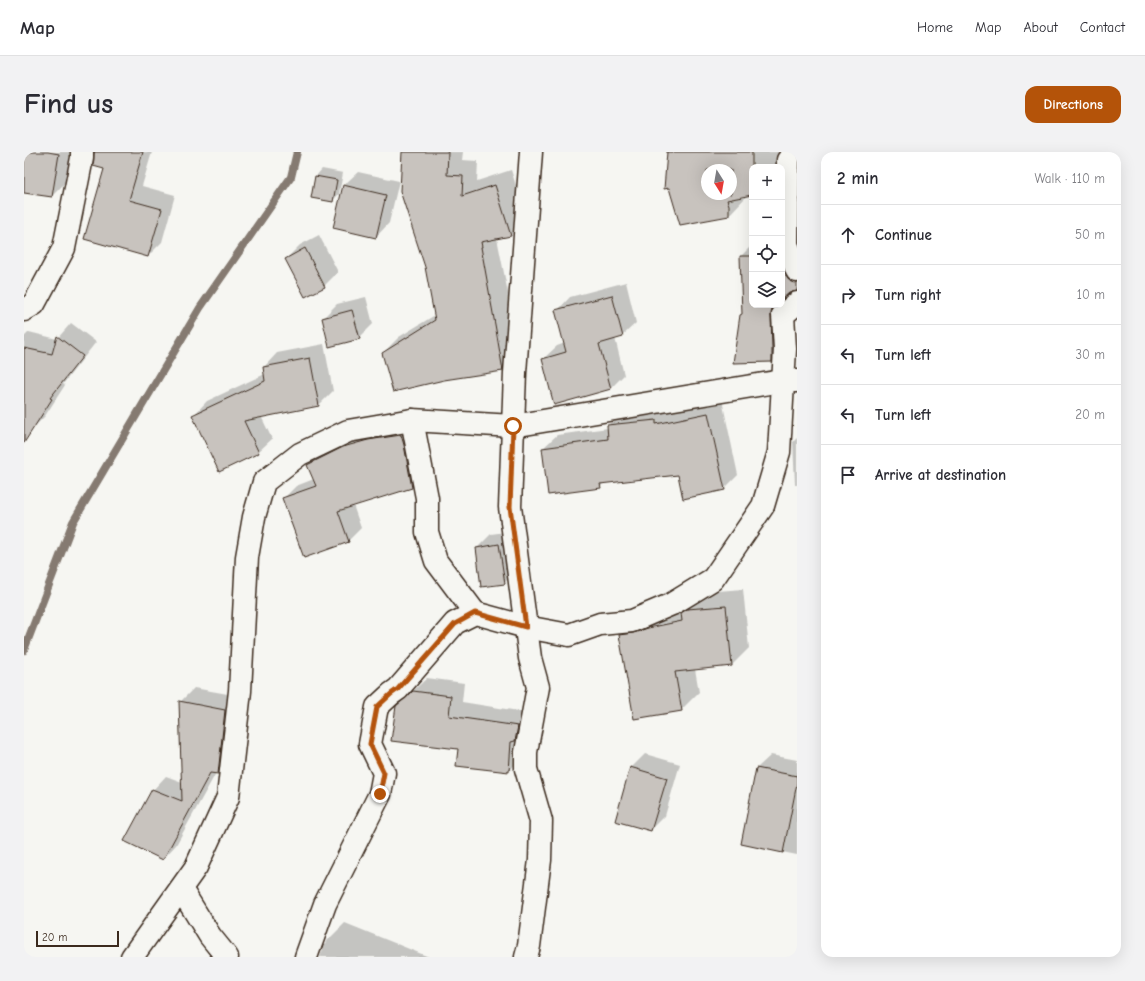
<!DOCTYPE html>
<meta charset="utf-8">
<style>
:root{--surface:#fff;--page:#f2f2f3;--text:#2b2b33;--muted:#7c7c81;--line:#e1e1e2;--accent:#b45309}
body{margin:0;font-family:"Comic Neue",sans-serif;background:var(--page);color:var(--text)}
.controls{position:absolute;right:12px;top:12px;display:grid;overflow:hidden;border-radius:8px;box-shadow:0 4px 16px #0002}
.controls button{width:36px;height:36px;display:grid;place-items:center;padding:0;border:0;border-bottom:1px solid var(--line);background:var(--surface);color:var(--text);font:20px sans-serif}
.compass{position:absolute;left:677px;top:12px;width:36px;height:36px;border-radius:50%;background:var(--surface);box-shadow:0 4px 16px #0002;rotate:169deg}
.scale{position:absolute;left:12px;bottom:10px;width:83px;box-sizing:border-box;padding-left:4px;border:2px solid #3b2a1e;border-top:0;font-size:11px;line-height:14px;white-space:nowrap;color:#3b2a1e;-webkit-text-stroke:3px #f6f6f2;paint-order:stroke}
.stop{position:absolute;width:12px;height:12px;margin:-9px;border:3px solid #b45309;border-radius:50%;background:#fff}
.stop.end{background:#b45309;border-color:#fff;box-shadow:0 1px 4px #0008}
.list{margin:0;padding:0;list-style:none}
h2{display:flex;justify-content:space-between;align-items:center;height:52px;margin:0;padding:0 16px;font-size:17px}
h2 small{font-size:13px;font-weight:400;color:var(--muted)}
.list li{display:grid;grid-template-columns:26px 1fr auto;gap:12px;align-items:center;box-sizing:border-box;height:60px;padding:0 16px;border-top:1px solid var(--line)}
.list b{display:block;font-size:15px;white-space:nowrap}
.list em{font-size:13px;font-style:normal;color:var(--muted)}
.icon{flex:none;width:22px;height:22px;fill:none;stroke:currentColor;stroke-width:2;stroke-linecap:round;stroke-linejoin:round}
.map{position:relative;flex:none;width:773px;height:805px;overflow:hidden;border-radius:12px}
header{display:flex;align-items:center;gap:24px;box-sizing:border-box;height:56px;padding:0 20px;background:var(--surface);border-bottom:1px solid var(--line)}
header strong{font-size:19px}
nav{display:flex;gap:22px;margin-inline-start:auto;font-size:14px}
.intro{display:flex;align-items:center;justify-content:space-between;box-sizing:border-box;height:96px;padding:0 24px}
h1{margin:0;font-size:28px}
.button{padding:10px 18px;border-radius:12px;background:var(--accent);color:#fff;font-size:14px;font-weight:700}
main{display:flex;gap:24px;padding:0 24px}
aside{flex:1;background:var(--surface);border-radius:12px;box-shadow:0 4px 16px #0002}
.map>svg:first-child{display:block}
</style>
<header>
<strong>Map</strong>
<nav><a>Home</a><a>Map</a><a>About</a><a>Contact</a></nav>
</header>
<div class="intro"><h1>Find us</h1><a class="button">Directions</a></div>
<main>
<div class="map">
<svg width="773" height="805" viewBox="0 0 773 805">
<rect width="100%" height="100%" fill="#f6f6f2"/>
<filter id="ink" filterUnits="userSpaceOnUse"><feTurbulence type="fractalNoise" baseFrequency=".025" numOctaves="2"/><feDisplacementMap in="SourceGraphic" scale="8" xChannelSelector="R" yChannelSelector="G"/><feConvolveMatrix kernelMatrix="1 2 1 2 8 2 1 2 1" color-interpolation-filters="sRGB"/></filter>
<g filter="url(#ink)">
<g fill="#0003" fill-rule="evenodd">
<path d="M0,0h50l-4,4 -4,26 -14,14 -28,-4z"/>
<path d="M71,0h57l-10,34 33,9 -13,47 -14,14 -42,-87z"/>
<path d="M379,0h60l-1,8 16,1 -1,20 34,-11 16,49 -16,16 -14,3 15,75 6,42 -16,15 -119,-17 16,-16 36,-22z"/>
<path d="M644,0h123l-9,15h-30v27l-7,2v2l-16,17 -49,9zM683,18h24v24h-24z"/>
<path d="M298,17l21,4 -4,21 -7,7 -20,-4 4,-21z"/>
<path d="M334,20l41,9 -10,42 -13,14 -32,-52z"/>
<path d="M295,83l19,37 -14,14 -18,10 -20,-37 14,-14z"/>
<path d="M758,90l15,15v33h-2l-10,6v51l-14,14 -30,-46 2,-2 -2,-57 11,-11v60h30z"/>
<path d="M602,130l10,41 -14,13 -7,2 9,37 -13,13 -68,-29 14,-13 8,-3 -8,-32 13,-14z"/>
<path d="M342,145l7,27 -14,14 -36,-20 14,-14z"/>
<path d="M47,171l25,19 -33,42 2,1 -20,31 -14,14 -7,-4v-89l5,-5 28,7z"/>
<path d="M300,192l9,47 -14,14 -58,11 11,23 -14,13 -64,-37 13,-14 58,-27 -1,-7 13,-14z"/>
<path d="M698,248l16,75 -14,14 -45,-15 -74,8 -5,5 -57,-39 14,-13 51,-7v-3l14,-13z"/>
<path d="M390,270l11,52 -13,13 -59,18 8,23 -13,13 -65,-42 13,-13 18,-7 -6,-14 13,-13 36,-17z"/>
<path d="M773,286v47h-2l-2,-43z"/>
<path d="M488,379l6,38 -14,14 -27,-35 14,-14z"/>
<path d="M719,437l6,59 -17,17 -37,4 4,23 -18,18 -61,-75 18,-17 68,-26z"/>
<path d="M403,526l37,5 -2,19 69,11 -9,44 -13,14 -50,-23 -48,-55z"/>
<path d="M170,536l45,8 -8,64 -13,13h-2l-40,72 -13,14 -10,-69 13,-14 16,6 -2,-80z"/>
<path d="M621,602l35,10 -15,52 -14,14 -20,-62z"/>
<path d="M747,603l26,5v95l-55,-11 15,-76z"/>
<path d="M321,771l84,34h-109l5,-14z"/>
</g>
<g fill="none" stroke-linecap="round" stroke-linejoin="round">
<path stroke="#857a71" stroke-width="8" d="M0,498l49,-128 127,-214 91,-131 6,-25"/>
</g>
<g fill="#c8c3be" stroke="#3b2a1e" fill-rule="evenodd">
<path d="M0,0h24l11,2 -7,43 -28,-4z"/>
<path d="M70,0h49l-14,48 33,9 -14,48 -64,-18 20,-70 -11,-3z"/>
<path d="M378,0h46l-1,23 16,1 -1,20 33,-11 16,51 -30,6 1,5h-1l15,83 7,41 -59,9 -51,12 -11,-39 53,-33 -10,-53 -25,-76z"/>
<path d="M643,0h85v43l-25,5 2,5v11l-49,9 -11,-37 -5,1zM683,18h24v24h-24z"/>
<path d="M291,24l22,4 -4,22 -22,-4z"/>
<path d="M319,33l43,10 -10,43 -43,-10z"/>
<path d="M281,96l20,39 -20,10 -20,-38z"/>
<path d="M716,104h12v49h23l-3,5 -1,5 1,34v13l-39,1 7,-48 2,-1z"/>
<path d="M758,114l7,14 8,3v8l-8,2 -7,6z"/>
<path d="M588,143l11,42 -24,7 12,45 -57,16 -12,-46 24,-7 -11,-42z"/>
<path d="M328,158l8,29 -31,8 -7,-29z"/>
<path d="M33,184l26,20 -33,42 2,1 -28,44v-95l28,6z"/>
<path d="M286,206l9,48 -75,15 15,32 -40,19 -27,-57 73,-34 -2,-14z"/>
<path d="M684,261l17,77 -42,9 -5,-24 -78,9 1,4 -53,7 -6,-47 66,-9 -1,-14 49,-5v4z"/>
<path d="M377,283l3,10 8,43 -74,23 11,31 -45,16 -22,-60 34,-12 -9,-21 36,-18 25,-7z"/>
<path d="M475,392l6,40 -24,3 -5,-39z"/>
<path d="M702,454l6,60 -57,6 7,39 -48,8 -15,-84 14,-2 15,-5 34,-7 -1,-8 6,-4z"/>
<path d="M389,539l38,5 -2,20 69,10 -3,15 -4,1 -2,30 -53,-6 2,-17 -67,-8 5,-35z"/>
<path d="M155,549l46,9 -7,64 -8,-1 -47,87 -39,-19 28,-52 30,12z"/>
<path d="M606,615l37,11 -16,53 -36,-10z"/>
<path d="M732,616l41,8v7l-14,70 -42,-9z"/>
</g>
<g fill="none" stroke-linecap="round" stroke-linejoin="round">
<g stroke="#3b2a1e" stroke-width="25">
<g id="minor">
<path d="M764,8l-1,84 10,27"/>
<path d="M0,158l10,-6 30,-56 18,-90v-6"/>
<path d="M388,268l15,78v34l9,29 39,52"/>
<path d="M157,737l29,47 17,21"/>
<path d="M108,805l64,-90 32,-70 12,-106 7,-134 7,-40 10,-35 36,-28 48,-23 64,-11 101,6 269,-45h15"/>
<path d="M282,805l19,-53 55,-110 4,-21 -14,-29 7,-37 14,-13 7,-5 57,-66 20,-10 51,14 43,8 31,-11 32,-3 40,-17 41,-25 50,-73 16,-54 6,-103 -2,-34 14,-12"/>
<path d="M502,805l3,-11 11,-86 1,-39 -15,-52v-17l12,-65 -8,-29 -20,-151 5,-134 16,-221"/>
</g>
</g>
<use href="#minor" stroke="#f6f6f2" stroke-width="22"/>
</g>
</g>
<g fill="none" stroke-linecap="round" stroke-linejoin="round" filter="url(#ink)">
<path stroke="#b45309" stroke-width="5" d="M356,642l4,-21 -14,-29 7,-37 14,-13 7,-5 57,-65 20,-11 51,14 -16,-120 3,-81"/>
</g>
</svg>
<div class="controls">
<button>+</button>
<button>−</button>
<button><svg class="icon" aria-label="locate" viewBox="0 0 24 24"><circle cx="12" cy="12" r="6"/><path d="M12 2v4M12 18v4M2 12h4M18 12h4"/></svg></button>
<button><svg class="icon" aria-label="layers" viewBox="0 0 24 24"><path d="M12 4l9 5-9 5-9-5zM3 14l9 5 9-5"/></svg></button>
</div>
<svg class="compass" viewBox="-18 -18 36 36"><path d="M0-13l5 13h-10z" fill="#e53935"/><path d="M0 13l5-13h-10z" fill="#7c7c81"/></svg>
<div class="scale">20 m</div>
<div class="stop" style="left:489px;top:274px"></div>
<div class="stop end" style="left:356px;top:642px"></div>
</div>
<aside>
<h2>2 min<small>Walk · 110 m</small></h2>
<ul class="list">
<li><svg class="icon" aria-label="ahead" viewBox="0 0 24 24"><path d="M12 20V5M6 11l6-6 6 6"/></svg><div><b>Continue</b></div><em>50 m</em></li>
<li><svg class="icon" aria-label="right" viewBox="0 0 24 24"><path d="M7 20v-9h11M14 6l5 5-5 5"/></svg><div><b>Turn right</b></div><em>10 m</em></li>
<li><svg class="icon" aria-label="left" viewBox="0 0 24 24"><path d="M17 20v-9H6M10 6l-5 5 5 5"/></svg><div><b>Turn left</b></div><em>30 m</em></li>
<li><svg class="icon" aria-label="left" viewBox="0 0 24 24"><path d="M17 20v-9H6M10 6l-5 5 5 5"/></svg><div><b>Turn left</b></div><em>20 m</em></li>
<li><svg class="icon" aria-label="arrive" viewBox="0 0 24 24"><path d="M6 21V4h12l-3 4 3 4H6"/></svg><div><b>Arrive at destination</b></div></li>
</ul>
</aside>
</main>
